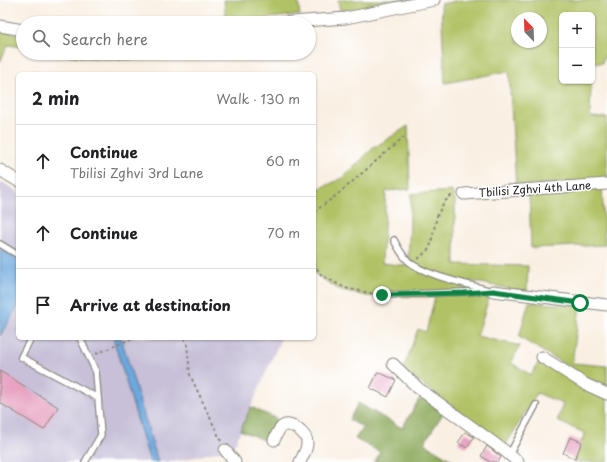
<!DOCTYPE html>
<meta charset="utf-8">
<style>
:root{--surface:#fff;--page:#f2f2f2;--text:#202124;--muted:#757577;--line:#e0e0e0}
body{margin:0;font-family:"Playpen Sans",sans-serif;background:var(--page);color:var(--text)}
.controls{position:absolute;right:12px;top:12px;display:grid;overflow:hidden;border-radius:6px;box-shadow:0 1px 3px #0004}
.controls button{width:36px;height:36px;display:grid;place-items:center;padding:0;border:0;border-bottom:1px solid var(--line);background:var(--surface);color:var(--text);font:20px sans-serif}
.compass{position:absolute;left:511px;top:12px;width:36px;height:36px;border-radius:50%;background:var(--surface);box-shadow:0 1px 3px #0004;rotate:337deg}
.stop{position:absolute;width:12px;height:12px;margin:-9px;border:3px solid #0b8043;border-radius:50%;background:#fff}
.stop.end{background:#0b8043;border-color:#fff;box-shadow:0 1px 4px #0008}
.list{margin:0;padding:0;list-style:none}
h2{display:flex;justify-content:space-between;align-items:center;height:52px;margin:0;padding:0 16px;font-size:17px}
h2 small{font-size:13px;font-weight:400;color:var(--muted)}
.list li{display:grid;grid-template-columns:26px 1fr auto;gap:12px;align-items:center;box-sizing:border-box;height:72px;padding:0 16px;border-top:1px solid var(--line)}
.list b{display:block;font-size:15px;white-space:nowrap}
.list p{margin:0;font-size:13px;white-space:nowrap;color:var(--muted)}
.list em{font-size:13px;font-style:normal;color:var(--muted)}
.icon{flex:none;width:22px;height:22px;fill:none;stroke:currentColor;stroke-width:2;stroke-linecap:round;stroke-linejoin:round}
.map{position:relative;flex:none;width:607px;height:462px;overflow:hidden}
.search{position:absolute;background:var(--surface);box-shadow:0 1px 3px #0004;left:16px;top:16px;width:300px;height:44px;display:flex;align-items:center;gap:10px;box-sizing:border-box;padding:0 14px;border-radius:22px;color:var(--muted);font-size:15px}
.panel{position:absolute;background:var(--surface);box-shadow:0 1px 3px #0004;left:16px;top:72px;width:300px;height:268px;border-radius:6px}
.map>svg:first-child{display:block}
</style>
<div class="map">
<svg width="607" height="462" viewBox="0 0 607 462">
<rect width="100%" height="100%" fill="#fff"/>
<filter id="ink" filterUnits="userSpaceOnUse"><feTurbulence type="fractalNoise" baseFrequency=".025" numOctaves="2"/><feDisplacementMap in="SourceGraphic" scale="8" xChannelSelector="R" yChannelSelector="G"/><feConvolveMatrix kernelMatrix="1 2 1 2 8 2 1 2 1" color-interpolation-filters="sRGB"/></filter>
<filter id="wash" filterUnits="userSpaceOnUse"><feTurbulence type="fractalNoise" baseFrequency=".012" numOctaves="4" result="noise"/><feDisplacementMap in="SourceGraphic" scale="16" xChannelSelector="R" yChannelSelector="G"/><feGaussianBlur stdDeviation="0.9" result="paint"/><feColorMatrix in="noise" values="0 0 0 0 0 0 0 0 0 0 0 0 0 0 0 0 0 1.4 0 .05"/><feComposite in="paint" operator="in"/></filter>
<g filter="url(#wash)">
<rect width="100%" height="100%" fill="#f9efe2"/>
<path fill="#c7c0d8" d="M0,181l18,11v146h263l-48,110 -59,14h-174z"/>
<g fill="#b0c265" stroke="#666f40" fill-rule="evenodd">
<path d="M224,0h74l2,15 -74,7z"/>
<path d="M338,0h75l-73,11z"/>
<path d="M459,0h148v55h-2l-3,8h-10v-48h-30v66h29l-1,36 17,1v62l-91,6 -7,-115 -64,12 -4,-79zM517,18h24v24h-24z"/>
<path d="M0,31l23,4v12l-15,-2 -8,17z"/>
<path d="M56,53h166c-55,6 -111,10 -166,0z"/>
<path d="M408,126l2,63 -24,2 -4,72 26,3 3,-72 41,-3 3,9v64l73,2 -1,26 -57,-11 -4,9 24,5 -13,41 43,10 -9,17 20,12 9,-15 67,37v65h-34l12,-29 -28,-12 6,-17 -26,-11 -32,53 -102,-76 15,-41 8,3 9,-35 -69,-1 -28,-7 -24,-16v-83l9,-3 20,-9 29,-29z"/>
<path d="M602,188l3,57 -74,3 -2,-55z"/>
<path d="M529,302l51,4 -8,57 35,3v20l-13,-4 -75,-45z"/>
</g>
<g fill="#8ca85a" stroke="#54623b">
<path d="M421,396l23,16 -20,31 31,19h-81l6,-10 -25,-13 8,-12 -14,-7 9,-17 44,25z"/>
<path d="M251,407l26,12 -12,22 -25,-11z"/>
</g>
<g fill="#6da8dd" stroke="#44627c">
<path d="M0,249l18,11v46l-18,30z"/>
<path d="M113,338h8l37,124h-8z"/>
</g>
<g id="blocks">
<g fill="#e7a3c2">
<path d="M0,371l58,36 -14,23 -44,-27z"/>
<path d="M378,372l18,8 -8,17 -18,-9z"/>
<path d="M465,432l9,5 -7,11 -9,-5z"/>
<path d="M570,437l12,5 -7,17 -12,-6z"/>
<path d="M487,446l14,11 -3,5h-8l-9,-6z"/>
</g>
</g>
</g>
<g filter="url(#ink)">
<use href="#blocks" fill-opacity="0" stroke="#8a867f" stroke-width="1"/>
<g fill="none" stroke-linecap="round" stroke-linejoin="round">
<g stroke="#8a867f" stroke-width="8">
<g id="service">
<path d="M394,240c4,8 8,15 14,21 17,15 63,24 85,30"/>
<path d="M0,244l18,11"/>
<path d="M382,295l107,-4"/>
<path d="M31,338l-10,19 77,41"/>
<path d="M80,338l16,34 5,63 -16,27"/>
<path d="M509,455l27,-50"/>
</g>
</g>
<g stroke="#8a867f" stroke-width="13">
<g id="minor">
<path d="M278,23l68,-5 88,-18"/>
<path d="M0,26l23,4"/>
<path d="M0,170l18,11"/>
<path d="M464,194l143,-10"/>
<path d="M493,291l114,14"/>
<path d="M542,357l43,27 22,10"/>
<path d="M393,364l25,24 87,63 13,11"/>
<path d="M274,440c2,-4 4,-11 9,-14 8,-5 25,8 24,18 0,6 -5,13 -7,18"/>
<path d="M225,450l10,12"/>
</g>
</g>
<g stroke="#8a867f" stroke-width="2" stroke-dasharray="3 3" stroke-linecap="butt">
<path d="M314,212l24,-18 67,-58"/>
<path d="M418,259l12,-11 7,-32 7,-14 8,-7h3"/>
<path d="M314,263l7,12 24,13 30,6"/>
<path d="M184,338l3,6 3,31 31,66"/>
<path d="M96,354l37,-16"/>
</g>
<use href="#service" stroke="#fff" stroke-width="5.5"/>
<use href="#minor" stroke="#fff" stroke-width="11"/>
</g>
</g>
<g fill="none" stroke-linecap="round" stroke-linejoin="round" filter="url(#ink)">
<path stroke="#0b8043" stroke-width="5" d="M382,295l82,-2 29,-2 87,12"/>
</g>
<g text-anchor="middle" stroke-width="3" stroke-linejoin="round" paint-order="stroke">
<g font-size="11" fill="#1c1c1c" stroke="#fff">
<text transform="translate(535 189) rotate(-4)" y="4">Tbilisi Zghvi 4th Lane</text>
</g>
</g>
</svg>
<div class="controls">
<button>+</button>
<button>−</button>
</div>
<svg class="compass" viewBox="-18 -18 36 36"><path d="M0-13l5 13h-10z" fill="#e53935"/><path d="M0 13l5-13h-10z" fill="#757577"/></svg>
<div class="stop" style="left:580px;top:303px"></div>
<div class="stop end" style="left:382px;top:295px"></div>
<div class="search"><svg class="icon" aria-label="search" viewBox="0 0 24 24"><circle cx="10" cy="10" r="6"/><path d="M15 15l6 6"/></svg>Search here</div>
<section class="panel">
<h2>2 min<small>Walk · 130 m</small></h2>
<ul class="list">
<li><svg class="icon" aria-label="ahead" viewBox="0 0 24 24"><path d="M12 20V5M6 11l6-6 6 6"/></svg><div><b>Continue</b><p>Tbilisi Zghvi 3rd Lane</p></div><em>60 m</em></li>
<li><svg class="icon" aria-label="ahead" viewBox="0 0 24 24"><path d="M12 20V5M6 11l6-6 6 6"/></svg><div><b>Continue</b></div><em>70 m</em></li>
<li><svg class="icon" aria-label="arrive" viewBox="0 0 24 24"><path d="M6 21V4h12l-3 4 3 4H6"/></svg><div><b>Arrive at destination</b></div></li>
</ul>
</section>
</div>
